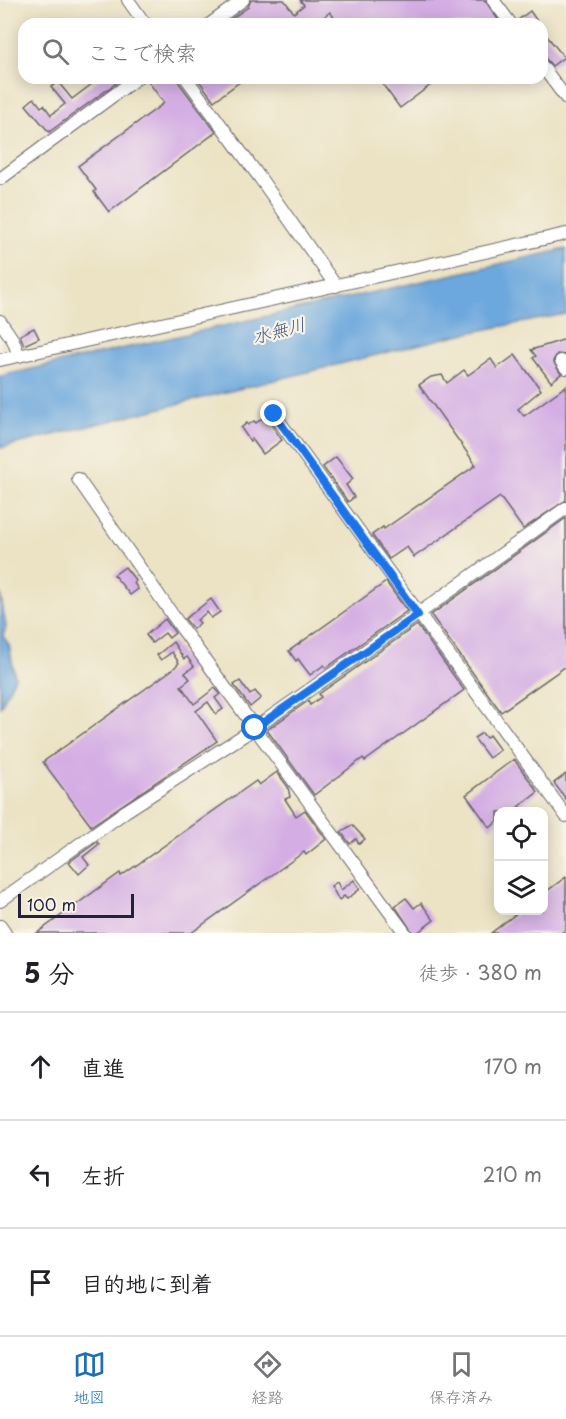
<!DOCTYPE html>
<html lang="ja">
<meta charset="utf-8">
<style>
:root{--surface:#fff;--page:#f2f2f2;--text:#202124;--muted:#757577;--line:#e0e0e0;--accent:#1f6fb2}
body{margin:0;font-family:"Playpen Sans","Klee One",sans-serif;background:var(--page);color:var(--text)}
.controls{position:absolute;right:18px;bottom:18px;display:grid;overflow:hidden;border-radius:12px;box-shadow:0 3px 15px #0003}
.controls button{width:54px;height:54px;display:grid;place-items:center;padding:0;border:0;border-bottom:2px solid var(--line);background:var(--surface);color:var(--text);font:30px sans-serif}
.scale{position:absolute;left:18px;bottom:15px;width:116px;box-sizing:border-box;padding-left:6px;border:3px solid #22223b;border-top:0;font-size:16px;line-height:21px;white-space:nowrap;color:#22223b;-webkit-text-stroke:4px #f7f3e8;paint-order:stroke}
.stop{position:absolute;width:18px;height:18px;margin:-14px;border:4px solid #1a73e8;border-radius:50%;background:#fff}
.stop.end{background:#1a73e8;border-color:#fff;box-shadow:0 2px 6px #0008}
.list{margin:0;padding:0;list-style:none}
h2{display:flex;justify-content:space-between;align-items:center;height:78px;margin:0;padding:0 24px;font-size:26px}
h2 small{font-size:20px;font-weight:400;color:var(--muted)}
.list li{display:grid;grid-template-columns:39px 1fr auto;gap:18px;align-items:center;box-sizing:border-box;height:108px;padding:0 24px;border-top:2px solid var(--line)}
.list b{display:block;font-size:22px;white-space:nowrap}
.list em{font-size:20px;font-style:normal;color:var(--muted)}
.icon{flex:none;width:33px;height:33px;fill:none;stroke:currentColor;stroke-width:2;stroke-linecap:round;stroke-linejoin:round}
.map{position:relative;flex:none;width:566px;height:933px;overflow:hidden}
.search{position:absolute;background:var(--surface);box-shadow:0 3px 15px #0003;left:18px;right:18px;top:18px;height:66px;display:flex;align-items:center;gap:15px;box-sizing:border-box;padding:0 21px;border-radius:18px;color:var(--muted);font-size:22px}
.sheet{height:402px;background:var(--surface)}
nav{display:flex;justify-content:space-around;align-items:center;box-sizing:border-box;height:84px;border-top:2px solid var(--line);background:var(--surface);font-size:16px;color:var(--muted)}
nav a{display:grid;justify-items:center;gap:3px}
nav .on{color:var(--accent)}
.map>svg:first-child{display:block}
</style>
<div class="map">
<svg width="566" height="933" viewBox="0 0 566 933">
<rect width="100%" height="100%" fill="#f7f3e8"/>
<filter id="ink" filterUnits="userSpaceOnUse"><feTurbulence type="fractalNoise" baseFrequency=".0167" numOctaves="2"/><feDisplacementMap in="SourceGraphic" scale="12" xChannelSelector="R" yChannelSelector="G"/><feConvolveMatrix kernelMatrix="1 2 1 2 8 2 1 2 1" color-interpolation-filters="sRGB"/></filter>
<filter id="wash" filterUnits="userSpaceOnUse"><feTurbulence type="fractalNoise" baseFrequency=".008" numOctaves="4" result="noise"/><feDisplacementMap in="SourceGraphic" scale="24" xChannelSelector="R" yChannelSelector="G"/><feGaussianBlur stdDeviation="1.35" result="paint"/><feColorMatrix in="noise" values="0 0 0 0 0 0 0 0 0 0 0 0 0 0 0 0 0 1.4 0 .05"/><feComposite in="paint" operator="in"/></filter>
<g filter="url(#wash)">
<rect width="100%" height="100%" fill="#ece3c5"/>
<g fill="#6ca7dd" stroke="#47648c" stroke-width="1.5">
<path d="M566,249v65l-109,21 -457,113v-72z"/>
<path d="M0,592l6,35 -3,9 6,9 6,32 -15,31z"/>
</g>
<g id="blocks">
<g fill="#d4ade4">
<path d="M251,0h33l10,13 10,-8 -4,-5h185l16,24h-162l-9,-12 -15,12h-91l24,-17z"/>
<path d="M530,11l9,13h-20l-1,-4z"/>
<path d="M542,30l22,27 -12,9 -10,-12z"/>
<path d="M100,78h23l-74,54 -23,-27 8,-7 7,9 3,-2 7,10 14,-11 -14,-17 7,-5 14,17z"/>
<path d="M152,78h26l1,5 37,49 -107,80 -15,-20 2,-2 -18,-24 86,-63 -16,-22z"/>
<path d="M197,78h48l-31,23z"/>
<path d="M378,78h62l-40,30z"/>
<path d="M34,328l5,10 -15,7 -4,-10z"/>
<path d="M566,339v16l-9,-1 -4,7 8,13 -10,8 -18,-24 3,-2 -5,-6z"/>
<path d="M515,355l26,35 -23,19 6,7 42,-30v114l-43,29 -23,-32 -86,60 -7,-10 -18,12 -17,-24 11,-8 1,2 92,-64 -57,-80 12,-8 11,-2 5,8 17,-13 4,5 23,-16 6,9z"/>
<path d="M263,418l1,2 3,-2 15,22 -19,14 -11,-15 -2,2 -9,-13 6,-5 1,2 6,-4 2,2z"/>
<path d="M336,457l17,22 -7,6 8,12 -6,5 -25,-35z"/>
<path d="M566,518v148l-65,46 -70,-97z"/>
<path d="M125,567l11,14 -2,2 4,6 -8,6 -16,-20z"/>
<path d="M386,582l21,29 -81,57 -2,-3 -14,10 -12,-16 -2,2 -7,-10z"/>
<path d="M211,599l9,13 -9,6 -4,-6 -10,8 3,3 -7,6 -8,-10z"/>
<path d="M165,619l10,14 -6,5 -4,-5 -13,10 -6,-8z"/>
<path d="M417,625l47,65 -99,71 -2,-3 -49,37 -47,-65 41,-29 2,4 11,-8 -2,-3z"/>
<path d="M173,642l11,17 3,-2 7,9 -9,7 5,6 -9,7 13,18 21,-16 5,6 -5,4 8,11 -7,5 -8,-12 -12,9 21,30 -126,85 -48,-64 130,-93 6,-6 -7,-11 -11,8 -4,-5z"/>
<path d="M240,681l10,14 5,-4 6,7 -11,9 -16,-22z"/>
<path d="M482,733l4,5 3,-3 11,15 -11,8 -15,-20z"/>
<path d="M514,759l24,33 -26,20h-14v9l-8,7 -24,-33z"/>
<path d="M277,772l11,15 2,10 -5,2 11,17 9,-6 21,29 -20,16 -2,-3 -113,81h-154l83,-60 1,3 135,-95 3,4z"/>
<path d="M566,774v25l-12,-16z"/>
<path d="M352,825l13,14 -6,5 -3,-5 -6,5 -9,-12z"/>
<path d="M97,842l2,2 -16,13 6,8 -10,9 -10,-12z"/>
<path d="M566,877v53l-5,3h-70l30,-23h22v-16z"/>
<path d="M354,880l6,9 -13,10 -3,-3 -5,4 -8,-14 6,-4 4,8z"/>
<path d="M406,898l8,10 7,-5 13,17 -17,13h-4l-18,-27z"/>
</g>
</g>
</g>
<g filter="url(#ink)">
<use href="#blocks" fill-opacity="0" stroke="#69666b" stroke-width="1.5"/>
<g fill="none" stroke-linecap="round" stroke-linejoin="round">
<g stroke="#69666b" stroke-width="14">
<g id="minor">
<path d="M128,0l17,24"/>
<path d="M493,0l18,24"/>
<path d="M210,24l33,-24"/>
<path d="M542,66l24,32"/>
<path d="M186,78l74,100 76,108"/>
<path d="M0,179l137,-101"/>
<path d="M0,321l13,19 6,16"/>
<path d="M0,360l566,-126"/>
<path d="M561,361l5,7"/>
<path d="M274,414l292,402"/>
<path d="M78,479l105,151 222,303"/>
<path d="M0,901l126,-90 129,-83 163,-114 148,-106"/>
<path d="M0,926l5,7"/>
</g>
</g>
<use href="#minor" stroke="#fff" stroke-width="12"/>
</g>
</g>
<g fill="none" stroke-linecap="round" stroke-linejoin="round" filter="url(#ink)">
<path stroke="#1a73e8" stroke-width="8" d="M255,728l163,-113 -144,-201"/>
</g>
<g text-anchor="middle" stroke-width="4.5" stroke-linejoin="round" paint-order="stroke">
<g font-size="18" font-style="italic" fill="#40577c" stroke="#f7f3e8">
<text transform="translate(279 331) rotate(-15)" y="6">水無川</text>
</g>
</g>
</svg>
<div class="controls">
<button><svg class="icon" aria-label="locate" viewBox="0 0 24 24"><circle cx="12" cy="12" r="6"/><path d="M12 2v4M12 18v4M2 12h4M18 12h4"/></svg></button>
<button><svg class="icon" aria-label="layers" viewBox="0 0 24 24"><path d="M12 4l9 5-9 5-9-5zM3 14l9 5 9-5"/></svg></button>
</div>
<div class="scale">100 m</div>
<div class="stop" style="left:255px;top:728px"></div>
<div class="stop end" style="left:274px;top:414px"></div>
<div class="search"><svg class="icon" aria-label="search" viewBox="0 0 24 24"><circle cx="10" cy="10" r="6"/><path d="M15 15l6 6"/></svg>ここで検索</div>
</div>
<section class="sheet">
<h2>5 分<small>徒歩 · 380 m</small></h2>
<ul class="list">
<li><svg class="icon" aria-label="ahead" viewBox="0 0 24 24"><path d="M12 20V5M6 11l6-6 6 6"/></svg><div><b>直進</b></div><em>170 m</em></li>
<li><svg class="icon" aria-label="left" viewBox="0 0 24 24"><path d="M17 20v-9H6M10 6l-5 5 5 5"/></svg><div><b>左折</b></div><em>210 m</em></li>
<li><svg class="icon" aria-label="arrive" viewBox="0 0 24 24"><path d="M6 21V4h12l-3 4 3 4H6"/></svg><div><b>目的地に到着</b></div></li>
</ul>
</section>
<nav>
<a class="on"><svg class="icon" aria-label="map" viewBox="0 0 24 24"><path d="M3 6l6-2 6 2 6-2v14l-6 2-6-2-6 2zM9 4v14M15 6v14"/></svg>地図</a>
<a><svg class="icon" aria-label="directions" viewBox="0 0 24 24"><path d="M12 3l9 9-9 9-9-9zM9 14v-3h6M13 9l2 2-2 2"/></svg>経路</a>
<a><svg class="icon" aria-label="saved" viewBox="0 0 24 24"><path d="M7 4h10v16l-5-4-5 4z"/></svg>保存済み</a>
</nav>
